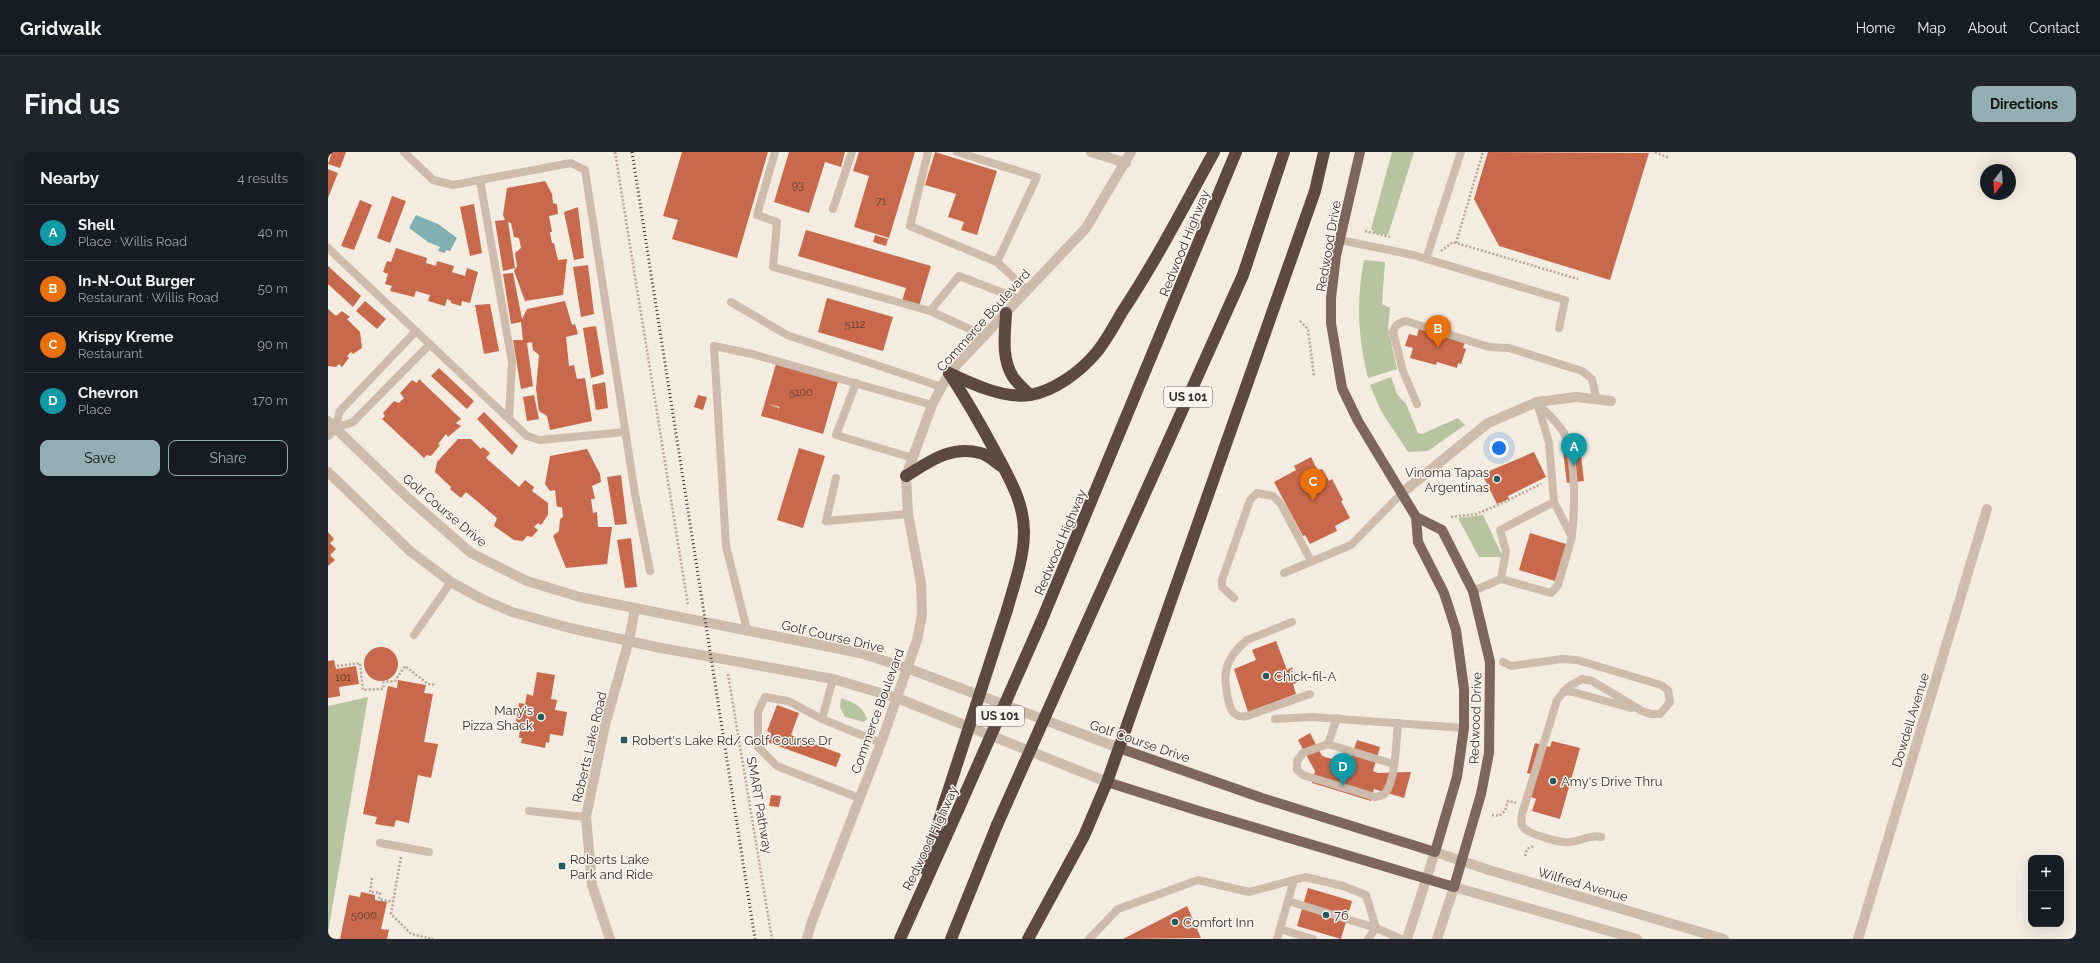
<!DOCTYPE html>
<meta charset="utf-8">
<style>
:root{--surface:#171b24;--page:#20242c;--text:#f1f3f6;--muted:#9ea1a6;--line:#363941;--accent:#92aeb2}
body{margin:0;font-family:Raleway,sans-serif;background:var(--page);color:var(--text)}
.controls{position:absolute;right:12px;bottom:12px;display:grid;overflow:hidden;border-radius:8px;box-shadow:0 4px 16px #0002}
.controls button{width:36px;height:36px;display:grid;place-items:center;padding:0;border:0;border-bottom:1px solid var(--line);background:var(--surface);color:var(--text);font:20px sans-serif}
.compass{position:absolute;left:1652px;top:12px;width:36px;height:36px;border-radius:50%;background:var(--surface);box-shadow:0 4px 16px #0002;rotate:197deg}
.you{position:absolute;left:1171px;top:296px;width:14px;height:14px;margin:-10px;border:3px solid #fff;border-radius:50%;background:#1a73e8;box-shadow:0 0 0 6px #1a73e833}
.badge{display:grid;place-items:center;width:26px;height:26px;border-radius:50%;background:var(--accent);color:#fff;font-size:13px;font-weight:700}
.pin{position:absolute;translate:-50% -33px;filter:drop-shadow(0 1px 2px #0008)}
.pin::after{content:'';position:absolute;top:21px;width:14px;height:12px;background:inherit;clip-path:polygon(0 0,100% 0,50% 100%)}
.list{margin:0;padding:0;list-style:none}
h2{display:flex;justify-content:space-between;align-items:center;height:52px;margin:0;padding:0 16px;font-size:17px}
h2 small{font-size:13px;font-weight:400;color:var(--muted)}
.list li{display:grid;grid-template-columns:26px 1fr auto;gap:12px;align-items:center;box-sizing:border-box;height:56px;padding:0 16px;border-top:1px solid var(--line)}
.list b{display:block;font-size:15px;white-space:nowrap}
.list p{margin:0;font-size:13px;white-space:nowrap;color:var(--muted)}
.list em{font-size:13px;font-style:normal;color:var(--muted)}
.actions{display:flex;gap:8px;padding:12px 16px}
.actions a{flex:1;padding:9px 0;border:1px solid var(--accent);border-radius:8px;text-align:center;font-size:14px;color:var(--accent)}
.actions .main{background:var(--accent);color:#111}
.map{position:relative;flex:none;width:1748px;height:787px;overflow:hidden;border-radius:8px}
header{display:flex;align-items:center;gap:24px;box-sizing:border-box;height:56px;padding:0 20px;background:var(--surface);border-bottom:1px solid var(--line)}
header strong{font-size:19px}
nav{display:flex;gap:22px;margin-inline-start:auto;font-size:14px}
.intro{display:flex;align-items:center;justify-content:space-between;box-sizing:border-box;height:96px;padding:0 24px}
h1{margin:0;font-size:28px}
.button{padding:10px 18px;border-radius:8px;background:var(--accent);color:#111;font-size:14px;font-weight:700}
main{display:flex;gap:24px;padding:0 24px}
aside{flex:1;background:var(--surface);border-radius:8px;box-shadow:0 4px 16px #0002}
.map>svg:first-child{display:block}
</style>
<header>
<strong>Gridwalk</strong>
<nav><a>Home</a><a>Map</a><a>About</a><a>Contact</a></nav>
</header>
<div class="intro"><h1>Find us</h1><a class="button">Directions</a></div>
<main>
<aside>
<h2>Nearby<small>4 results</small></h2>
<ul class="list">
<li><span class="badge" style="background:#0f9aa8">A</span><div><b>Shell</b><p>Place · Willis Road</p></div><em>40 m</em></li>
<li><span class="badge" style="background:#e8710a">B</span><div><b>In-N-Out Burger</b><p>Restaurant · Willis Road</p></div><em>50 m</em></li>
<li><span class="badge" style="background:#e8710a">C</span><div><b>Krispy Kreme</b><p>Restaurant</p></div><em>90 m</em></li>
<li><span class="badge" style="background:#0f9aa8">D</span><div><b>Chevron</b><p>Place</p></div><em>170 m</em></li>
</ul>
<div class="actions"><a class="main">Save</a><a>Share</a></div>
</aside>
<div class="map">
<svg width="1748" height="787" viewBox="0 0 1748 787">
<rect width="100%" height="100%" fill="#f4ebe1"/>
<g fill="#b8c4a0">
<path d="M1064,0h22l-26,83 -13,-2 -4,-4z"/>
<path d="M1036,108l21,2 -3,42 8,4 -2,20 9,41 -29,9c-10,-42 -12,-76 -4,-118z"/>
<path d="M1063,225l6,17 9,10 12,29 4,1 36,-16 7,7 -37,26 -20,1 -27,-41 -11,-26z"/>
<path d="M1155,363l18,38v4h-22l-21,-39z"/>
<path d="M40,545l-40,236v-227z"/>
<path d="M513,546c13,5 21,7 26,21l-3,3 -19,-5 -5,-10z"/>
</g>
<path fill="#7fb0b2" d="M88,63l22,9 19,14 -7,13 -4,-1 -1,3 -7,-2 2,-4 -12,-5 -19,-14z"/>
<g fill="#c8694b">
<path d="M4,0h14l-6,16 -12,-4z"/>
<path d="M354,0h86l-31,106 -65,-19 6,-19 -15,-4z"/>
<path d="M461,0h56l-4,15 -16,-5 -16,51 -35,-11z"/>
<path d="M531,0h56l-26,86 -35,-11 15,-51 -16,-5z"/>
<path d="M607,0l62,19 -20,64 -16,-5 3,-8 -16,-5 8,-23 -31,-9z"/>
<path d="M1160,0l161,1 -39,127 -111,-34 -25,-47z"/>
<path d="M0,17l10,4 -10,25z"/>
<path d="M217,29l7,13 1,9 4,1 1,10 -9,2 3,16h-2l2,11h2l4,17 9,-1 -4,36 -38,6 -11,-30 3,-5 -2,-13 6,-5 -2,-10 -5,-1 -3,-14 -3,-1 7,46 -12,3 -8,-50 10,-1 -2,-5 4,-27z"/>
<path d="M64,44l14,5 -16,42 -13,-5z"/>
<path d="M32,48l12,5 -18,45 -13,-4z"/>
<path d="M146,52l8,49 -12,3 -10,-49z"/>
<path d="M250,55l6,51 -10,2 -10,-48z"/>
<path d="M478,78l125,36 -12,40 -17,-5 4,-13 -108,-32z"/>
<path d="M547,83l13,4 -2,7 -13,-4z"/>
<path d="M68,96l31,10 -1,5 10,3 1,-5 17,5 -2,6 13,4 2,-8 11,4 -8,31 -8,-2 -1,5 -10,-3v-2l-4,-2 -2,7 -17,-5 2,-6 -14,-4 -2,6 -24,-6 2,-5 -7,-2 3,-10 -5,-2 4,-11 4,1z"/>
<path d="M260,113l6,49 -13,3 -8,-50z"/>
<path d="M0,114l33,30 -8,11 -25,-23z"/>
<path d="M185,121l9,46 5,-10 38,-8 7,24 3,-1 3,10 -12,3 3,29 5,-1 3,14 8,-1 7,43 -42,9 -3,-14 -8,-5 -3,-22 3,-34 -6,-5 -1,-8 -5,1 6,43 -12,3 -8,-49h10l-2,-18 -10,2 -8,-50z"/>
<path d="M499,146l66,19 -10,34 -65,-19z"/>
<path d="M37,149l21,18 -9,10 -21,-18z"/>
<path d="M162,152l9,47 -15,3 -9,-49z"/>
<path d="M0,157l8,7 6,-5 8,6 -3,2 13,13 2,16 -9,6 -2,-2 -4,4 2,2 -7,9 -3,-3 -3,3 -8,-1z"/>
<path d="M268,174l8,48 -13,4 -8,-50z"/>
<path d="M1091,176l46,14 -2,6 3,1 -5,15 -3,-1 -1,5 -20,-6 -1,3 -26,-7 3,-10 -8,-2 4,-12 8,2z"/>
<path d="M448,212l62,18 -15,52 -47,-14 4,-15v2l-12,-3 11,4 -3,12 -15,-4z"/>
<path d="M111,216l35,33 -7,8 -36,-33z"/>
<path d="M91,227l42,40 -5,4 5,3 -13,11 -2,-3 -8,10 2,1 -9,11 -4,-1 -3,3 -42,-39 3,-3 -2,-3 11,-12 5,2 5,-5 -4,-5 12,-13 5,3z"/>
<path d="M277,230l3,26 -12,2 -4,-25z"/>
<path d="M206,243l5,24 -12,2 -4,-24z"/>
<path d="M370,243l9,2 -4,13 -9,-3z"/>
<path d="M156,260l34,34 -6,9 -35,-36z"/>
<path d="M1251,286l5,43 -17,2 -4,-31 11,-1 -2,-12z"/>
<path d="M130,287h13l10,10 2,-2 7,6 -4,5 33,29 6,-7 9,7 -2,4 16,12v12l-7,10 -3,-2 -4,4 4,3 -6,7 -5,-1 -4,5 -9,-1 -20,-14 3,-8 -31,-26 -5,6 -11,-9 1,-2 -16,-15 2,-10z"/>
<path d="M471,296l26,8 -22,72 -26,-8z"/>
<path d="M259,297l13,25 1,8 -9,4 3,13h-4l2,14 4,-1 1,15h14l-5,37 -41,4 -13,-32 6,-5 1,-12 3,-2 -1,-10h-5l-2,-17 -5,1 -5,-7 5,-28z"/>
<path d="M1206,300l12,25 -38,19 1,3 -12,5 -15,-30z"/>
<path d="M983,305l7,14 4,-2 7,12 3,-2 11,21 -2,1 9,17 -15,8 2,5 -27,13 -5,-9 -2,1 -29,-54 22,-12 -2,-4z"/>
<path d="M293,323l6,49 -12,1 -8,-48z"/>
<path d="M0,380l6,7 -4,4 6,6 -6,6 5,5 -7,6z"/>
<path d="M1202,381l36,11 -11,37 -36,-11z"/>
<path d="M303,386l6,49 -12,1 -8,-48z"/>
<path d="M948,489l11,29 5,-3 6,15 -5,2 3,10 -48,18 -14,-43 22,-9 -4,-10z"/>
<circle cx="53" cy="512" r="17"/>
<path d="M6,508l2,9 20,-3 3,18 -20,3 1,9 -12,2v-37z"/>
<path d="M209,520l18,3 -4,24 6,1 -2,10 12,2 -4,24 -13,-2 -1,9 -3,-1 -1,6 -24,-5 1,-5h-3l1,-10 -5,-1 4,-24 6,1 2,-10 6,2z"/>
<path d="M70,528l28,5 -2,8 9,1 -9,48 14,2 -7,34 -13,-3 -9,48 -13,-3 -2,7 -19,-3 2,-7 -14,-3 25,-128 9,2z"/>
<path d="M449,553l22,8 -8,22 50,19 -5,13 -69,-25 4,-9 -4,-2z"/>
<path d="M982,581l12,23 27,8 8,-24 23,7 -7,24 5,2 33,-1 -7,26 -30,-9 -3,12 -59,-18 3,-12 -17,-31z"/>
<path d="M1224,589l28,7 -20,71 -28,-8 4,-12 -5,-2 6,-21 -10,-3 8,-30 15,4z"/>
<path d="M443,643l10,1 -2,11 -10,-1z"/>
<path d="M980,736l44,13 -11,38 -44,-13z"/>
<path d="M33,740l14,3v5l12,2 -6,27 8,1 -2,9h-47l9,-44 11,2z"/>
<path d="M859,754l14,32 -78,1z"/>
</g>
<g fill="none" stroke-linecap="round" stroke-linejoin="round">
<g stroke="#b9a596" stroke-width="2.5" stroke-dasharray="2 2" stroke-linecap="butt">
<path d="M287,0l73,453"/>
<path d="M1327,0l14,6"/>
<path d="M1037,79l25,6"/>
<path d="M1128,91l27,-91"/>
<path d="M1113,99l12,-9 125,37"/>
<path d="M972,169l8,8 6,47"/>
<path d="M1123,365l25,-3 20,-8 45,-22"/>
<path d="M9,514l23,-3 3,27 20,-1 1,-7 11,-1 10,-15 23,18 7,1"/>
<path d="M400,522l44,265"/>
<path d="M1164,663l7,1 6,-5 3,-10 8,2"/>
<path d="M1197,704l2,-7 7,-3"/>
<path d="M73,705l-10,57 20,20 22,5"/>
<path d="M44,726l-2,14 10,1 -1,6 14,3"/>
</g>
<g stroke="#cdbbac" stroke-width="8">
<path d="M76,0l29,28 20,5 118,-22 14,7 50,324 15,77"/>
<path d="M447,0l-18,63 20,7 -4,45 157,44 55,25"/>
<path d="M600,0l-18,74 87,36"/>
<path d="M629,0l80,25 -40,85 30,28"/>
<path d="M152,28l32,182 -3,56"/>
<path d="M505,57l19,-57"/>
<path d="M1012,88l73,15 152,45 -6,28"/>
<path d="M0,96l199,188 13,4 85,-8"/>
<path d="M1098,107l35,-107"/>
<path d="M403,150l56,33 155,52"/>
<path d="M602,159l29,-35 60,23"/>
<path d="M528,231l-20,52 77,23"/>
<path d="M1089,252l-14,-33 -10,-39c2,-7 7,-10 13,-11l83,26 20,1 73,23 10,8 5,21"/>
<path d="M1211,252c7,9 21,20 26,31 11,26 10,73 7,101"/>
<path d="M7,276l18,-6 77,-78"/>
<path d="M7,276l5,-17 76,-80"/>
<path d="M508,326l-10,43 82,-7"/>
<path d="M956,421l67,-28 51,-52"/>
<path d="M1173,427l50,14 7,-8 14,-48 -18,-35"/>
<path d="M1145,439l28,-12 5,-28 -6,-21 54,-28 -5,-59 -12,-41"/>
<path d="M906,446l-12,-11v-7l28,-80 7,-7 16,3 8,8 30,57"/>
<path d="M964,470l-45,18c-9,7 -20,20 -21,32 -2,8 2,34 7,40 4,5 9,5 14,4l63,-22"/>
<path d="M419,478l-21,-84 -12,-200 38,8 180,51"/>
<path d="M86,483l37,-53"/>
<path d="M1175,510l8,4 51,-7 15,1 84,25 7,5 2,12 -10,12h-9l-9,-3 -50,-30 -10,-2 -14,8 -11,13 -35,114c-1,5 -2,11 3,15 5,5 37,15 45,13 12,-1 19,-8 31,-5"/>
<path d="M1236,539l9,1 58,16"/>
<path d="M494,567l11,-40"/>
<path d="M947,567l37,-2 152,11"/>
<path d="M1000,592l9,-26"/>
<path d="M1065,612l-65,-20 -25,9 -6,8v9l6,5 72,22c5,-1 8,-1 11,-5 10,-14 10,-51 12,-69"/>
<path d="M531,646l-82,-32 -19,-19v-35l7,-15 23,4 34,18 59,24"/>
<path d="M201,659l57,6"/>
<path d="M52,691l49,9"/>
<path d="M960,749l88,27 -8,11"/>
<path d="M952,777l33,10"/>
<path d="M761,787l29,-30 80,-29 51,12 56,-15 38,9 23,9 10,33 25,11"/>
<path d="M949,787l17,-59"/>
</g>
<g stroke="#cdbbac" stroke-width="10">
<path d="M763,0l35,11"/>
<path d="M0,283l7,-7"/>
<path d="M1074,341l86,-70 49,-21 39,-5 35,4"/>
<path d="M1530,787l129,-430"/>
</g>
<g stroke="#cdbbac" stroke-width="10">
<path d="M0,269l79,76 64,56 56,28 53,16 280,56 47,15 212,80"/>
<path d="M0,320l82,79 41,31 31,17 30,13 58,16 86,19 177,32 64,19 210,84"/>
<path d="M282,787l-18,-54 -6,-68 19,-92 24,-85 6,-31"/>
<path d="M479,787l4,-15 70,-181 36,-103 5,-25 -1,-32 -13,-69 -2,-38 26,-71 17,-32 137,-145 45,-76"/>
<path d="M1079,787l28,-87 54,18 235,69"/>
<path d="M1109,787l17,-52 183,52"/>
</g>
<g stroke="#7d675c" stroke-width="10">
<path d="M791,596l143,50 173,54 22,-75 7,-49v-39l-8,-59 -12,-37 -26,-51 -2,-25 -58,-96 -16,-33 -11,-65v-25l5,-42 24,-104"/>
<path d="M779,630l92,29 255,76 27,-93 8,-41 1,-91 -17,-71 -31,-61 -26,-13"/>
</g>
<g stroke="#5c4a42" stroke-width="12">
<path d="M678,161c-1,21 -5,45 7,64 4,6 11,12 17,18"/>
<path d="M621,221c23,11 55,26 81,22 24,-4 50,-23 66,-42 10,-12 18,-27 26,-41 34,-51 62,-106 92,-160"/>
<path d="M621,221c17,26 32,52 47,80 13,25 28,49 28,79 0,26 -10,53 -17,78"/>
<path d="M578,324c23,-14 45,-31 74,-23 7,1 15,9 21,13"/>
<path d="M713,470l195,-470"/>
<path d="M752,486l163,-363 41,-123"/>
<path d="M597,717l19,-65"/>
<path d="M572,787l58,-129"/>
<path d="M623,787l46,-114"/>
<path d="M700,787l56,-103 23,-54 208,-591 9,-39"/>
</g>
<path stroke="#3b302b" stroke-width="3" stroke-dasharray="1 3" stroke-linecap="butt" d="M304,0l123,787"/>
<g stroke="#5c4a42" stroke-width="12">
<path d="M616,652l63,-194"/>
<path d="M630,658l83,-188"/>
<path d="M669,673l83,-187"/>
</g>
</g>
<g fill="#1f5a5e" stroke="#fbf5ee" stroke-width="1.5">
<circle cx="1169" cy="327" r="4"/>
<circle cx="938" cy="524" r="4"/>
<circle cx="213" cy="565" r="4"/>
<rect x="292" y="584" width="8" height="8" rx="2"/>
<circle cx="1225" cy="629" r="4"/>
<rect x="230" y="710" width="8" height="8" rx="2"/>
<circle cx="998" cy="763" r="4"/>
<circle cx="847" cy="770" r="4"/>
</g>
<g text-anchor="middle" stroke-width="3" stroke-linejoin="round" paint-order="stroke">
<g font-size="11" fill="#5e3e33">
<text x="470" y="37">93</text>
<text x="553" y="53">71</text>
<text x="527" y="176">5112</text>
<text x="473" y="244">5100</text>
<text x="15" y="529">101</text>
<text x="36" y="767">5000</text>
</g>
<g fill="#fbf5ee" stroke="#756b66" stroke-width="1">
<rect x="836" y="235" width="48" height="20" rx="3"/>
<rect x="648" y="554" width="48" height="20" rx="3"/>
</g>
<g font-size="12" font-weight="bold" fill="#3b302b">
<text x="860" y="249">US 101</text>
<text x="672" y="568">US 101</text>
</g>
<g font-size="13" fill="#3b302b" stroke="#fbf5ee">
<text transform="translate(856 91) rotate(-68)" y="5">Redwood Highway</text>
<text transform="translate(1000 94) rotate(-80)" y="5">Redwood Drive</text>
<text transform="translate(655 168) rotate(-48)" y="5">Commerce Boulevard</text>
<text transform="translate(117 358) rotate(40)" y="5">Golf Course Drive</text>
<text transform="translate(732 390) rotate(-67)" y="5">Redwood Highway</text>
<text transform="translate(505 484) rotate(13)" y="5">Golf Course Drive</text>
<text transform="translate(549 559) rotate(-70)" y="5">Commerce Boulevard</text>
<text transform="translate(1147 566) rotate(-88)" y="5">Redwood Drive</text>
<text transform="translate(1582 568) rotate(-73)" y="5">Dowdell Avenue</text>
<text transform="translate(812 589) rotate(19)" y="5">Golf Course Drive</text>
<text transform="translate(261 595) rotate(-77)" y="5">Roberts Lake Road</text>
<text transform="translate(432 653) rotate(80)" y="5">SMART Pathway</text>
<text transform="translate(602 686) rotate(-65)" y="5">Redwood Highway</text>
<text transform="translate(1255 732) rotate(16)" y="5">Wilfred Avenue</text>
</g>
<g font-size="13" fill="#3b302b" stroke="#fbf5ee" text-anchor="start">
<text x="1161" y="325" text-anchor="end">Vinoma Tapas<tspan x="1161" dy="15">Argentinas</tspan></text>
<text x="946" y="529">Chick-fil-A</text>
<text x="205" y="563" text-anchor="end">Mary's<tspan x="205" dy="15">Pizza Shack</tspan></text>
<text x="304" y="593">Robert's Lake Rd/ Golf Course Dr</text>
<text x="1233" y="634">Amy's Drive Thru</text>
<text x="242" y="712">Roberts Lake<tspan x="242" dy="15">Park and Ride</tspan></text>
<text x="1006" y="768">76</text>
<text x="855" y="775">Comfort Inn</text>
</g>
</g>
</svg>
<div class="controls">
<button>+</button>
<button>−</button>
</div>
<svg class="compass" viewBox="-18 -18 36 36"><path d="M0-13l5 13h-10z" fill="#e53935"/><path d="M0 13l5-13h-10z" fill="#9ea1a6"/></svg>
<div class="you"></div>
<div class="pin badge" style="left:1246px;top:314px;background:#0f9aa8">A</div>
<div class="pin badge" style="left:1110px;top:196px;background:#e8710a">B</div>
<div class="pin badge" style="left:985px;top:349px;background:#e8710a">C</div>
<div class="pin badge" style="left:1015px;top:634px;background:#0f9aa8">D</div>
</div>
</main>
